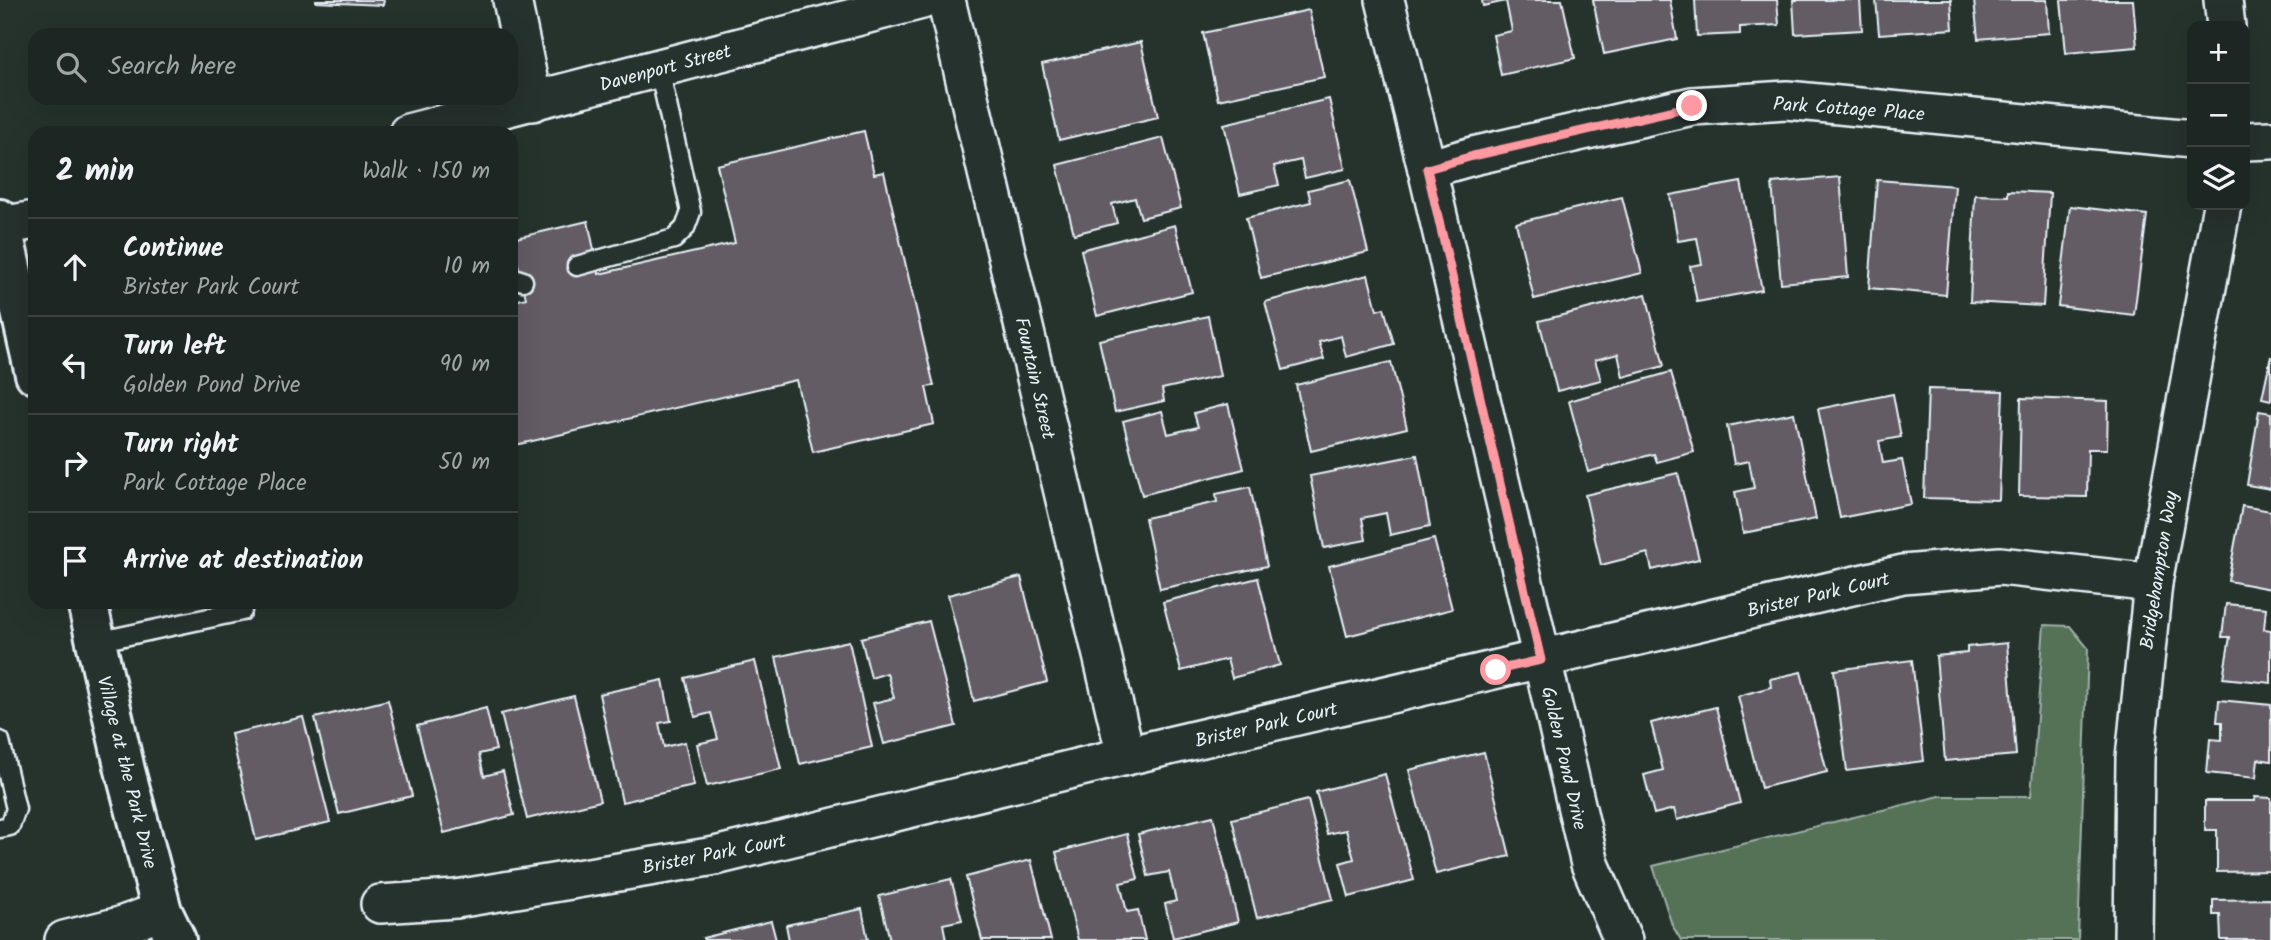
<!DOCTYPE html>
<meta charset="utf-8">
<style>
:root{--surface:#1c2622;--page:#29322f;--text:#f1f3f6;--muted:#a0a5a5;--line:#3a4340}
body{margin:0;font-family:Kalam,sans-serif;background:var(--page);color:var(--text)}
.controls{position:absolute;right:21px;top:21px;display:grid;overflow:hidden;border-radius:14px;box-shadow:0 7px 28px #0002}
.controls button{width:63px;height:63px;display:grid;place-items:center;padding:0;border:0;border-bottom:2px solid var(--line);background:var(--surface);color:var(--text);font:35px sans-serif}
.stop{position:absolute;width:21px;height:21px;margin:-16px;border:5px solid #ff9aa2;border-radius:50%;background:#fff}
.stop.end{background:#ff9aa2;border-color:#fff;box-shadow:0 2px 7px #0008}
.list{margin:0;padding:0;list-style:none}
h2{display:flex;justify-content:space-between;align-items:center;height:91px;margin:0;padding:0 28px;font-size:30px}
h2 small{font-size:23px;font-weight:400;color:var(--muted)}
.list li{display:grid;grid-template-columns:46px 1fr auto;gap:21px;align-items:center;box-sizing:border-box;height:98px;padding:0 28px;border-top:2px solid var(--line)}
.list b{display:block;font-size:26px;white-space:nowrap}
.list p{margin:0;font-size:23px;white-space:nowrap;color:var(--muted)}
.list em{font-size:23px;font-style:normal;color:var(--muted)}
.icon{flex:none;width:38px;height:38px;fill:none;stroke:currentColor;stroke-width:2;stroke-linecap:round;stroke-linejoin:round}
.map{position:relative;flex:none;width:2271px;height:940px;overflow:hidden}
.search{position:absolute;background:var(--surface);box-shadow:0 7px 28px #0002;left:28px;top:28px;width:490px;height:77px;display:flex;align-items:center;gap:18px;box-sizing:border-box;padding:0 24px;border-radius:21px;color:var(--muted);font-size:26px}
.panel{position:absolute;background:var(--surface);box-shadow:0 7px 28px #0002;left:28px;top:126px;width:490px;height:483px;border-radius:21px}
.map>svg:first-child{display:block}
</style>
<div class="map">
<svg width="2271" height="940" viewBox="0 0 2271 940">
<rect width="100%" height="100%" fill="#26332d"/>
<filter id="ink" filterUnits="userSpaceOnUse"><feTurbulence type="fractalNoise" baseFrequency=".0143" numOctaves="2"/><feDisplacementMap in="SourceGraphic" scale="14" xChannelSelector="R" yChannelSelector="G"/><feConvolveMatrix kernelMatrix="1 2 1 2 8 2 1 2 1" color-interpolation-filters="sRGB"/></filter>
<g filter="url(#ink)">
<path fill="#557157" stroke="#9eb1a8" stroke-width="2" d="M2044,625l26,1 18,22 -10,292h-397l-9,-15 -19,-59 287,-70h91z"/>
<g fill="#635c65" stroke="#e8f1f8" stroke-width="2">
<path d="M316,0h68l-1,5 -67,-3z"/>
<path d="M1482,0h80l13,58 -74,17 -8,-40 19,-4 -6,-30 -23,5z"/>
<path d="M1593,0h77l7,39 -73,15z"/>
<path d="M1695,0h82l2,25 -39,2v7l-43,2z"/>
<path d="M1793,0h67l2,30 -67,4z"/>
<path d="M1876,0h75l2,29 -74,5z"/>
<path d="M1974,0h73l2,33 -71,6z"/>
<path d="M2061,0h72l4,47 -71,6z"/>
<path d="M1309,10l15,67 -106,23 -15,-67z"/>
<path d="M1141,42l17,75 -99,23 -17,-76z"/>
<path d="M1329,99l16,70 -40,9 -4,-18 -27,6 5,19 -39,9 -16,-70z"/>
<path d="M864,131l10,43 10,-2 50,214 -8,1 8,37 -121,28 -17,-72 -285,66v-144l15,-4 -14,-59 76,-18 11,53 136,-31 -18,-78z"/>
<path d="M1163,138l18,70 -40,10 -6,-20 -23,6 5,19 -43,11 -17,-69z"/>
<path d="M1840,177l8,100 -67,6 -9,-100z"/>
<path d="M1350,180l18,72 -107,26 -15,-60 65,-16 -3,-12z"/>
<path d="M1877,180l78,6 -9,109 -77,-7z"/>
<path d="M1741,182l21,108 -65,12 -7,-36 12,-2 -5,-26 -19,3 -8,-46z"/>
<path d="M2008,191l42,2 -7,113 -73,-4 5,-107 33,1z"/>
<path d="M1622,197l20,76 -108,26 -18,-76z"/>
<path d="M2070,206l77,9 -13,100 -76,-9z"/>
<path d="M1175,225l17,67 -95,24 -16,-66z"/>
<path d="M1368,275l9,35 7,-2 10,36 -48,13 -5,-21 -22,6 5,17 -41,11 -18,-68z"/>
<path d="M1646,294l18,72 -41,11 -5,-23 -23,6 6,20 -44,11 -18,-70z"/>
<path d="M1208,316l12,60 -58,13 2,12 -49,11 -16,-72z"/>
<path d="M2271,356v44l-9,-2z"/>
<path d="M1391,362l16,66 -96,23 -15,-66z"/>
<path d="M1671,372l23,80 -37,10 -3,-8 -66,18 -19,-71z"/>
<path d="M1928,389l75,2 -4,109 -75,-2z"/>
<path d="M1893,394l8,43 -22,4 4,22 19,-3 9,44 -71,14 -22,-109z"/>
<path d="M2021,398l87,3 -1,48h-19l-1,48 -68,-1z"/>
<path d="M1228,404l16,65 -102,26 -19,-74 39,-10 6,23 30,-7 -4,-14z"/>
<path d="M2259,411l12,2v76l-24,-4z"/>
<path d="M1794,413l22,106 -73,14 -8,-41 19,-4 -5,-27 -15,3 -7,-38z"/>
<path d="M1417,455l13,71 -40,9 -4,-22 -24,5 4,22 -42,8 -14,-72z"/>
<path d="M1678,473l21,86 -47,11 -4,-17 -47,12 -16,-70z"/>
<path d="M1250,487l17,79 -107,23 -15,-71 72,-16 -1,-8z"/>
<path d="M2242,506l29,5v78l-43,-8z"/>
<path d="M1434,539l18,70 -105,27 -18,-70z"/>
<path d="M1021,577l26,105 -73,19 -26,-106z"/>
<path d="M1258,578l22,87 -48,13 -5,-19 -46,12 -18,-69z"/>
<path d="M2226,604l40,4 -2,21 7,1v53l-48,-5 7,-41h-8z"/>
<path d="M929,621l27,105 -72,18 -11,-41 21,-5 -7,-25 -16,5 -10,-40z"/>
<path d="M849,641l23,106 -72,17 -24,-107z"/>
<path d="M2007,643l9,112 -71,6 -9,-105 31,-3v-6z"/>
<path d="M1912,660l12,101 -77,10 -13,-101z"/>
<path d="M755,661l26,108 -74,17 -10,-42 21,-5 -7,-26 -16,4 -10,-39z"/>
<path d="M1801,672l26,100 -66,16 -23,-92 33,-9 -1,-8z"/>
<path d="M663,680l8,41 -12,2 5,24 21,-5 9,44 -72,16 -23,-108z"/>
<path d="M574,696l26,105 -73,18 -26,-105z"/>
<path d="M388,700l24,96 -73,18 -24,-96z"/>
<path d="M2219,700l52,5v56l-13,-2 -2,19 -49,-5 3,-34 12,1v-18h-5z"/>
<path d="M1716,707l24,96 -63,17 -3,-11 -20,5 -10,-39 19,-5 -12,-47z"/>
<path d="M486,708l10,42 -17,4 5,22 19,-5 11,44 -70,18 -27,-107z"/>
<path d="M303,717l27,105 -74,18 -25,-106z"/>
<path d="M1484,752l26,104 -74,18 -27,-104z"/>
<path d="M1385,774l29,106 -65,17 -9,-34 14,-4 -8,-29 -19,4 -11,-42z"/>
<path d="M2255,797l16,1v73l-54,1v-42h-12v-29h50z"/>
<path d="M1308,800l25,99 -76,19 -25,-99z"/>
<path d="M1213,816l25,106 -65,16 -8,-34 11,-3 -7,-29 -21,4 -10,-42z"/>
<path d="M1127,834l11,45 -18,4 7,29 11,-2 7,30h-67l-22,-88z"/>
<path d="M1031,860l20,80h-69l-16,-63z"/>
<path d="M951,879l11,41 -19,4 3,16h-56l-11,-44z"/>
<path d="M2271,899v41h-50l-1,-25h-7v-15z"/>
<path d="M862,909l6,31h-79l-3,-15z"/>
<path d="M771,921l5,19h-72l-1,-2z"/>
</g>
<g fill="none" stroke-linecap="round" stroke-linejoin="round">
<g stroke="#e8f1f8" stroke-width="23">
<g id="lane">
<path d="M577,266l97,-27 11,-11 6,-16 -32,-143"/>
<path d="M511,277l12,4"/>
<path d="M96,642l146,-31 -2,-9"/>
<path d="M0,741l16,68 -6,17 -10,2"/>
</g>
</g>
<g stroke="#e8f1f8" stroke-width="42">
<g id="street">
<path d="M512,0l21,102"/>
<path d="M946,0l180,756"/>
<path d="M1385,0l42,169 163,695 33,76"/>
<path d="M2223,0l3,26"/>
<path d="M408,133l514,-133"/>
<path d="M2245,141l26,-1"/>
<path d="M1427,169l46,-13 219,-50 95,-6 405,39"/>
<path d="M1,226l34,-6"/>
<path d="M380,904l76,-5 259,-43 411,-100 777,-182 97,-8 153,17"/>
<path d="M64,940l56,-14 42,-15"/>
<path d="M2133,940l2,-182 18,-175 69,-378"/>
</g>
</g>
<g stroke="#e8f1f8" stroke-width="44">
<g id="secondary">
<path d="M0,219l35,155"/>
<path d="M87,602l38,168 37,141 14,29"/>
</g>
</g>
<use href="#lane" stroke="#26332d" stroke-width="18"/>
<use href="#street" stroke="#26332d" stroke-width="37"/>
<use href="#secondary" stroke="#26332d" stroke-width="38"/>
</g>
</g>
<g fill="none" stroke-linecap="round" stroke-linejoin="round" filter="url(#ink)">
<path stroke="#ff9aa2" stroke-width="9" d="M1496,670l45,-10 -114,-491 46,-13 219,-50"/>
</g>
<g text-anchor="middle" stroke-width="5" stroke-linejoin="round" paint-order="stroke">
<g font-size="19" fill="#e8f1f8" stroke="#26332d">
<text transform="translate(665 67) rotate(-15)" y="7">Davenport Street</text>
<text transform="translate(1849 108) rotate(4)" y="7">Park Cottage Place</text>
<text transform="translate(1036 378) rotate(77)" y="7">Fountain Street</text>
<text transform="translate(2158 570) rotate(-81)" y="7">Bridgehampton Way</text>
<text transform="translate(1818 594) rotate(-13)" y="7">Brister Park Court</text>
<text transform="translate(1266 724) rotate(-13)" y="7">Brister Park Court</text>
<text transform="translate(1565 758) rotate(77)" y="7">Golden Pond Drive</text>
<text transform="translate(128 772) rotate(76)" y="7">Village at the Park Drive</text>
<text transform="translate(714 853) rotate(-11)" y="7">Brister Park Court</text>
</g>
</g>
</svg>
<div class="controls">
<button>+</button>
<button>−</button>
<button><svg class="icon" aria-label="layers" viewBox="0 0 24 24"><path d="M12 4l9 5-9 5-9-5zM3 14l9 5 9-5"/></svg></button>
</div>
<div class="stop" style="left:1496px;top:670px"></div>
<div class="stop end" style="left:1692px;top:106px"></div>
<div class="search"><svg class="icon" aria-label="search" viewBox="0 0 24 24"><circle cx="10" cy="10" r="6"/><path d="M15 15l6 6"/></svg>Search here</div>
<section class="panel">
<h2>2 min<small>Walk · 150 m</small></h2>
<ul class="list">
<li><svg class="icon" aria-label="ahead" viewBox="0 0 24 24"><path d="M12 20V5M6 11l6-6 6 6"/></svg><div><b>Continue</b><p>Brister Park Court</p></div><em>10 m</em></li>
<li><svg class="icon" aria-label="left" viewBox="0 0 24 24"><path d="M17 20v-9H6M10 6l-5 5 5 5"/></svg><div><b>Turn left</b><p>Golden Pond Drive</p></div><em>90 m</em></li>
<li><svg class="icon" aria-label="right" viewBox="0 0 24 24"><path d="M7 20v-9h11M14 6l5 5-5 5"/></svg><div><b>Turn right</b><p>Park Cottage Place</p></div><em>50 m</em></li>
<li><svg class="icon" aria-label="arrive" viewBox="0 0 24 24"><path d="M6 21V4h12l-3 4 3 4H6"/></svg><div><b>Arrive at destination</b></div></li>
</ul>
</section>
</div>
